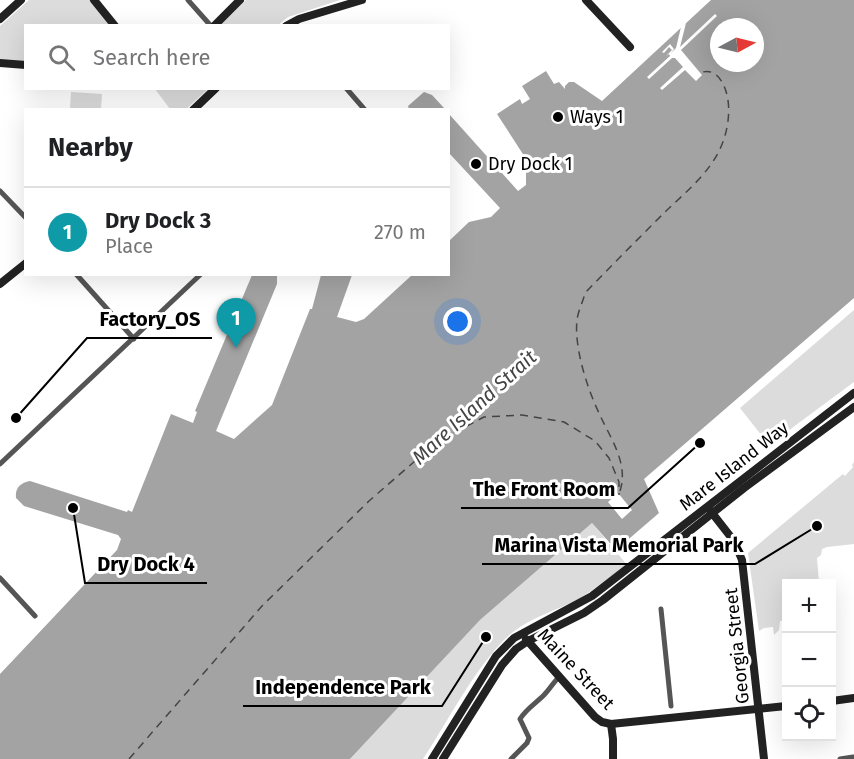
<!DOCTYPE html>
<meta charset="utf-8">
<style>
:root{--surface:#fff;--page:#f6f6f6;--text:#202124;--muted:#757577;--line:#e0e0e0;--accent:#000}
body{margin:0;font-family:"Fira Sans",sans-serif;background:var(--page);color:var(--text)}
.controls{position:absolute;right:18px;bottom:18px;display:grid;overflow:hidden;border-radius:0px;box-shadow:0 6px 24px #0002}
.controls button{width:54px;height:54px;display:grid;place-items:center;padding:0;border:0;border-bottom:2px solid var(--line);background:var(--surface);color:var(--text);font:30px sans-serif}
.compass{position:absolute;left:710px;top:18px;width:54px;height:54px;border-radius:50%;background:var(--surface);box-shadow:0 6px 24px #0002;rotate:83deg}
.you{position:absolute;left:458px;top:322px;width:21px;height:21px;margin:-15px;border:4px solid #fff;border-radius:50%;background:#1a73e8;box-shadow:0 0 0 9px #1a73e833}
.badge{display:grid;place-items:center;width:39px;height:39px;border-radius:50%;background:var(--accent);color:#fff;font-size:20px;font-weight:700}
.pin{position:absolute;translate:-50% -50px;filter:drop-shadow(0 2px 3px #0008)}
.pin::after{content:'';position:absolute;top:32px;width:21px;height:18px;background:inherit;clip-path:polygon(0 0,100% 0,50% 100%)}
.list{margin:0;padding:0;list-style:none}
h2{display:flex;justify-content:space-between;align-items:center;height:78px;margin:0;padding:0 24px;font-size:26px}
h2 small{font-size:20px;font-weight:400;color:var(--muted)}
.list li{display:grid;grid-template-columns:39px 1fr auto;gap:18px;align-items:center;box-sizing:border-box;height:90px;padding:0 24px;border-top:2px solid var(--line)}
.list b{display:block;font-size:22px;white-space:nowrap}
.list p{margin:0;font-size:20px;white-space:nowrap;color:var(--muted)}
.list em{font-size:20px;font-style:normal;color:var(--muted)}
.icon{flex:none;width:33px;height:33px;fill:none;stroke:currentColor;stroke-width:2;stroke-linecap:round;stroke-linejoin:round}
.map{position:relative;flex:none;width:854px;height:759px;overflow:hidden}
.search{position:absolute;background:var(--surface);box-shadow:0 6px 24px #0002;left:24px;top:24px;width:426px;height:66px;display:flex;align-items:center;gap:15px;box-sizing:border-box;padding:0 21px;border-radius:0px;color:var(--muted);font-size:22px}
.panel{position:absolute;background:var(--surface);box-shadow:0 6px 24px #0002;left:24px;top:108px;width:426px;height:168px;border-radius:0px}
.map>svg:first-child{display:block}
</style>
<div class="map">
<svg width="854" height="759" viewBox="0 0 854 759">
<rect width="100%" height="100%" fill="#fff"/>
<g fill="#dcdcdc">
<path d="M29,0h62l23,25 -88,1 -1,35h-25v-35z"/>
<path d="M246,0h94l-52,17 -10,8 -59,1z"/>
<path d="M155,89v-1l53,1 -23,21 -15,-1z"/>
<path d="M71,92l31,2 -1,15h-31z"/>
<path d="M854,310v72l-85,63 -29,-37z"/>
<path d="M854,462v82l-27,3 -5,2 -1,6 -4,3 2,25 -33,1v31h-3v6h-3l-1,9 -5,5 -1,-8 -9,1 -5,3 -11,-78 95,-79 2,2 8,-9 -1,-2z"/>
<path d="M592,523l36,43c-18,9 -32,23 -50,33 -20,11 -46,18 -65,33 -33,26 -66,91 -90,127h-73l130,-139z"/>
</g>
<g fill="#a3a3a3" fill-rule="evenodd">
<path d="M711,0h143v298l-210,181 15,34 -43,37 -24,-27 -112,97 -130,139h-350v-85l117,-124 4,-11 -3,-4 -94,-29 -8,-8c-1,-10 4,-15 14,-17l97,31 1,-2 4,2 39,-98 22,9 4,-11 -2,-1 57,-136h25v9l-61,147 18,8 38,-34 38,-96h2l9,-34h31l-15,42 19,5 8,-3 48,-44 36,-1 1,-33 20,-19 22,-5 9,-9 -51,-55v-39l69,77 8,-6v-17l4,-3 -33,-51 23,-15 2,5 8,-5 -8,-13 24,-15 8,13 5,-2 6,7v-3l4,-4h5l28,19zM719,27h36v36h-36z"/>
<path d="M424,92l8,3 13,14h-36l-1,-3z"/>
</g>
<g fill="#fff">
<path d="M715,14l2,2 -36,34 21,25 -6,6 -11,-11 -23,20 -2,-2 23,-21 -8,-9h-3l-23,21 -2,-2 23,-21 -1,-2 -3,2 6,-6 -3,-3 -5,6 -2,-1 8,-8 4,5 -3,4 5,-5 5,-21 5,-4 -6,24z"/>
<path d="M618,493l14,17 -10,9 -14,-17z"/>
</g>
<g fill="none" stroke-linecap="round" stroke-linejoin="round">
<g stroke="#444" stroke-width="1.5" stroke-dasharray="8 6" stroke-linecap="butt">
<path d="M620,491c9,-28 -10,-53 -21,-78 -12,-25 -25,-66 -22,-93 1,-9 6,-18 8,-27 27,-28 54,-55 81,-82 19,-18 43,-38 54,-62 9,-19 13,-48 2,-67 -5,-9 -13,-13 -22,-9"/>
<path d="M129,759l133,-153 107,-105 69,-60 46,-24 38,-2 42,7 31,19 14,17 10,24v13"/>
</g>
<g stroke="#555" stroke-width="5">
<path d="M188,0l23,26"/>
<path d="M346,88l19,22"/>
<path d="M0,191l26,27"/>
<path d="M76,274l58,65"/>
<path d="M0,464l201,-190"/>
<path d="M0,578l35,38"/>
<path d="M661,609l10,97"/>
<path d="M511,759l16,-16 2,-5 -9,-19c6,-10 15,-15 24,-24 5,-5 9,-12 15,-18"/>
<path d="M840,759l13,-2v2"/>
</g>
<g stroke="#222" stroke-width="8">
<path d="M94,0l21,26"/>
<path d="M586,0l44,47"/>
<path d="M0,19l21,-19"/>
<path d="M214,26l26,-26"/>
<path d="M286,26l13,-7 63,-19"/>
<path d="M0,63l26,2"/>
<path d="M193,110l23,-22"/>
<path d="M0,284l26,-21"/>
<path d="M709,509l25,32 8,19 22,199"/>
<path d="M526,639l69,78 7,5 9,2 175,-18"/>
<path d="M832,701l22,-3"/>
<path d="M611,724l2,15v20"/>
<path d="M432,759l64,-103 18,-18 78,-42 262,-203"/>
<path d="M443,759l59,-94 14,-16 12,-8 56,-28 19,-13 141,-112 110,-81"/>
</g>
</g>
<g fill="#000" stroke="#fff" stroke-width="2">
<circle cx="558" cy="117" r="6"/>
<circle cx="476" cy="164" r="6"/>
</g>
<g text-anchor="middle" stroke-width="6" stroke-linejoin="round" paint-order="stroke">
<g font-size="18" fill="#000" stroke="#fff" text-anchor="start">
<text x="570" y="123">Ways 1</text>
<text x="488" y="170">Dry Dock 1</text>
</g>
<g font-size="18" fill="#000" stroke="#fff">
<text transform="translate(734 466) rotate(-38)" y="6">Mare Island Way</text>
<text transform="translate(737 646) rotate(-96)" y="6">Georgia Street</text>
<text transform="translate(576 669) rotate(47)" y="6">Maine Street</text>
</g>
<g font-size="20" font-style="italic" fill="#444" stroke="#fff">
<text transform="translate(474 407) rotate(-42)" y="7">Mare Island Strait</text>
</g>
</g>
<path fill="none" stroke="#000" stroke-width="2" d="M16 418L87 338H212M700 443L628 508H461M817 526L755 564H482M73 508L85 583H207M486 637L442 706H243"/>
<g fill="#000" stroke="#fff" stroke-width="2">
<circle cx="16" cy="418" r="6"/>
<circle cx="700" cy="443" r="6"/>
<circle cx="817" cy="526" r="6"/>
<circle cx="73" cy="508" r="6"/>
<circle cx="486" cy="637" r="6"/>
</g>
<g font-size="20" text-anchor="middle" font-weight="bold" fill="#000" stroke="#fff" stroke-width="6" stroke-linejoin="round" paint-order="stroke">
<text x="150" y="326">Factory_OS</text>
<text x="544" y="496">The Front Room</text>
<text x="619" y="552">Marina Vista Memorial Park</text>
<text x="146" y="571">Dry Dock 4</text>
<text x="343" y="694">Independence Park</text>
</g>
</svg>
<div class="controls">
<button>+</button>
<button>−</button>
<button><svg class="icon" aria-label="locate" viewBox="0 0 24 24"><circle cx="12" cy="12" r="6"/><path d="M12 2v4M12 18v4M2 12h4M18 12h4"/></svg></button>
</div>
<svg class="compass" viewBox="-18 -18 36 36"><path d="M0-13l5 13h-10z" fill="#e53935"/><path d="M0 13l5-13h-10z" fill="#757577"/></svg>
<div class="you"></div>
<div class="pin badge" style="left:236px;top:348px;background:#0f9aa8">1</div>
<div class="search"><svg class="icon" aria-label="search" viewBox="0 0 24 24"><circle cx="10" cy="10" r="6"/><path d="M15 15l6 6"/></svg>Search here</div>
<section class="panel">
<h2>Nearby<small></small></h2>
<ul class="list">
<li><span class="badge" style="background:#0f9aa8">1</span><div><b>Dry Dock 3</b><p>Place</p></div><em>270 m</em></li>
</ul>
</section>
</div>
